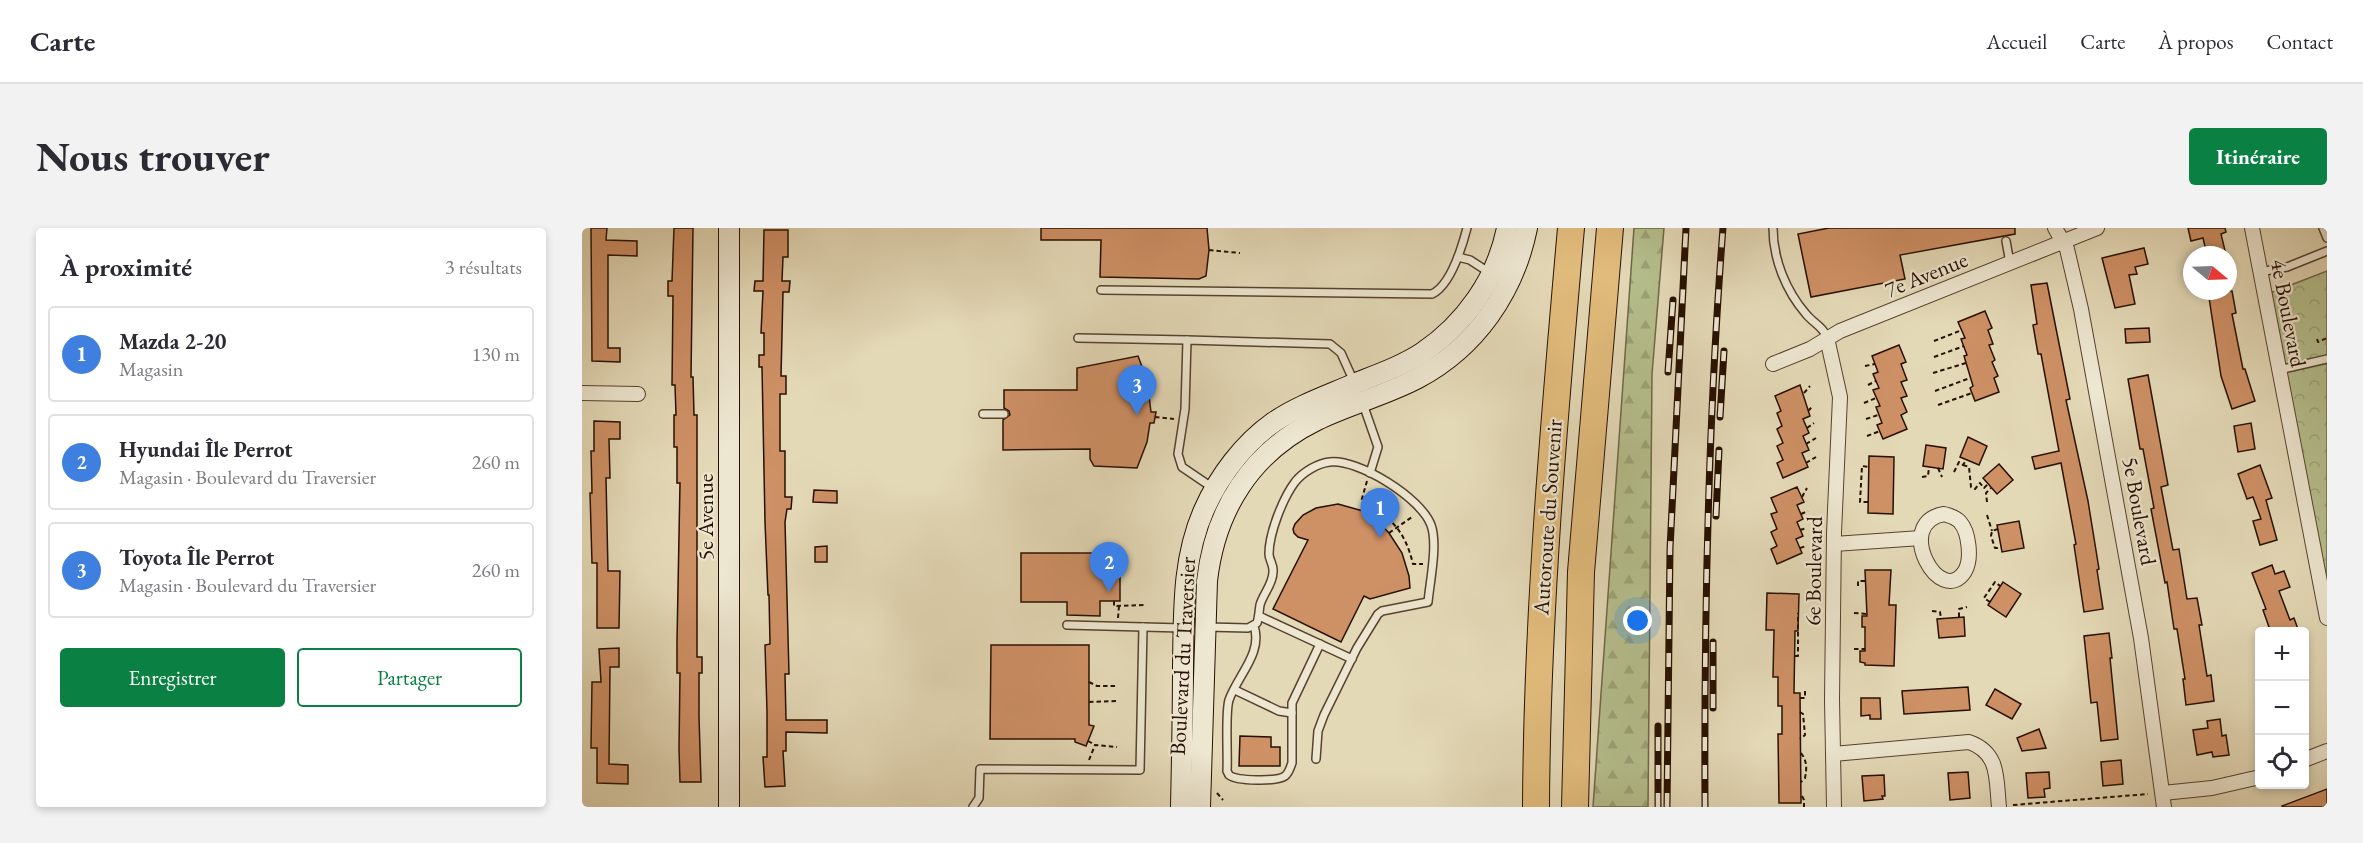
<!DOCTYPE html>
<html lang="fr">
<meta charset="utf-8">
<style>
:root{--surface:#fff;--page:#f2f2f3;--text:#2b2b33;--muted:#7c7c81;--line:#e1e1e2;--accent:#0b8043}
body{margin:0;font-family:"EB Garamond",serif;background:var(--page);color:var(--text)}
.controls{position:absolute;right:18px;bottom:18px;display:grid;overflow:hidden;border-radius:6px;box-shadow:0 3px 9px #0003}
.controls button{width:54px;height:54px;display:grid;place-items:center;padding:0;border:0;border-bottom:2px solid var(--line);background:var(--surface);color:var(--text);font:30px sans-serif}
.compass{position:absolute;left:1601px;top:18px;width:54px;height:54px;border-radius:50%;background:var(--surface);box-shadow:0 3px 9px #0003;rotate:109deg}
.you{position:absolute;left:1056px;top:393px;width:21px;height:21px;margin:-15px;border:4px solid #fff;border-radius:50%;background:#1a73e8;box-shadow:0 0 0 9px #1a73e833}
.badge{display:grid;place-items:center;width:39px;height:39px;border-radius:50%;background:var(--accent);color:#fff;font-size:20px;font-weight:700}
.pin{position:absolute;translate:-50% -50px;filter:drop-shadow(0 2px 3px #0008)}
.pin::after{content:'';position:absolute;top:32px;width:21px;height:18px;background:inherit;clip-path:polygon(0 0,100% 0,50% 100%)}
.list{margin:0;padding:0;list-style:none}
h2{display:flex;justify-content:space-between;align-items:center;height:78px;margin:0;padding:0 24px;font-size:26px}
h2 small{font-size:20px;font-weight:400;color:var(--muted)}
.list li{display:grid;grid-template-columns:39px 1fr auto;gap:18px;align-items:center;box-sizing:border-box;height:96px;margin:0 12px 12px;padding:0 12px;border:2px solid var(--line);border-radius:6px}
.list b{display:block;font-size:22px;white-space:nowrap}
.list p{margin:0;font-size:20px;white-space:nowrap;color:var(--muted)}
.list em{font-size:20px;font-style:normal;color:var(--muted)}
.actions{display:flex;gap:12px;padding:18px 24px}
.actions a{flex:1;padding:14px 0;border:2px solid var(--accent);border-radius:6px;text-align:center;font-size:21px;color:var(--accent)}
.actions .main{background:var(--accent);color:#fff}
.icon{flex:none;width:33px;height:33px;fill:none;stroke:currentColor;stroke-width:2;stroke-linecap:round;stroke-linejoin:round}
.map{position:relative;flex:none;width:1745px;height:579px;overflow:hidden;border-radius:6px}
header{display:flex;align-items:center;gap:36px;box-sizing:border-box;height:84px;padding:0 30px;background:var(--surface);border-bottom:2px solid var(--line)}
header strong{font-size:28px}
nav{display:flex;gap:33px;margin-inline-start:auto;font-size:21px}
.intro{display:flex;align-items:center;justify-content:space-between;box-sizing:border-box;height:144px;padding:0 36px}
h1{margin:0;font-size:42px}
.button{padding:15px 27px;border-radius:6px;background:var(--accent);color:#fff;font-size:21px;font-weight:700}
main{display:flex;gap:36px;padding:0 36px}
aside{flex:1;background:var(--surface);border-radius:6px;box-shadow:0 3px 9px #0003}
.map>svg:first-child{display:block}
</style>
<header>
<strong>Carte</strong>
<nav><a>Accueil</a><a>Carte</a><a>À propos</a><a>Contact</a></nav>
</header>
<div class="intro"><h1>Nous trouver</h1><a class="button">Itinéraire</a></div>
<main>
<aside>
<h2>À proximité<small>3 résultats</small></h2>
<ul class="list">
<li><span class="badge" style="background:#3f7fe0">1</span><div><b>Mazda 2-20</b><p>Magasin</p></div><em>130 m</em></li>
<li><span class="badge" style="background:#3f7fe0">2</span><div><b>Hyundai Île Perrot</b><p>Magasin · Boulevard du Traversier</p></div><em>260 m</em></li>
<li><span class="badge" style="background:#3f7fe0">3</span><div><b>Toyota Île Perrot</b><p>Magasin · Boulevard du Traversier</p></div><em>260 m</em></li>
</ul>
<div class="actions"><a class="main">Enregistrer</a><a>Partager</a></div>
</aside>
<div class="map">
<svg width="1745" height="579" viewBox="0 0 1745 579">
<defs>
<pattern id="forest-firs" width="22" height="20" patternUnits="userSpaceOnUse" patternTransform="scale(1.5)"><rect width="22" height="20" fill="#b5bf8d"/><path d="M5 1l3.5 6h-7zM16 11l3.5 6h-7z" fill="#9ca378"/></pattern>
<pattern id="park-crowns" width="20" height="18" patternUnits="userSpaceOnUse" patternTransform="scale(1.5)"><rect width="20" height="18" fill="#b5bf8d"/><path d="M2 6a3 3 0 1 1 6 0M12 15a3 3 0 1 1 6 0" fill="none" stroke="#9ca378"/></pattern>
</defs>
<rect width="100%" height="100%" fill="#e4d9b7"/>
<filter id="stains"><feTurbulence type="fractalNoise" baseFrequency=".00333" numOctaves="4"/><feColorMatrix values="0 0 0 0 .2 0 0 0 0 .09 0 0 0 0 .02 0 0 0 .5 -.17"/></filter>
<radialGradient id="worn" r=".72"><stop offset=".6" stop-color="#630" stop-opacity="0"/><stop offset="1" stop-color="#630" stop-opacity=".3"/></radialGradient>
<path fill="url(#forest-firs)" stroke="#6e6846" stroke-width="1.5" d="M1052,0h30l-12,146 -4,433h-55z"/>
<path fill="url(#park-crowns)" stroke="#6e6846" stroke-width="1.5" d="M1745,43v318l-57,-296z"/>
<g fill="#ce9065" stroke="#271000" stroke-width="1.5">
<path d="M9,0h16l-1,12 31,1v15l-29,-1v93h12v14l-28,-1z"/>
<path d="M92,0h19l-2,149h2l1,38h3v242h5v16h-3v44l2,65h-21l-1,-33 1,-76h-3v-32l3,-158h-3v-36h-3v-32h2l-1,-30h-3l1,-89h-5v-15h4z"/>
<path d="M459,0h166l2,22 -3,26 -7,3 -99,-2 1,-37h-60z"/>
<path d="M1247,0h186v6l-115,21 5,24 -94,18 -13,-63z"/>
<path d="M1606,0h37l1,4 -5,2 5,21h-19l-4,-17 -12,3z"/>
<path d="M182,2h24v27h-5l-1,24h8l-1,11h-6l-2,84h5v18h-6v57h5v46h7l-1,12h-4l-2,13 4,152h-4l1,46h41v13l-41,-1v19h-3l2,35 -20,1 -2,-30h4v-46l-2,-66 5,-1 -1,-49h-1l-3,-73 -3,-155h-3v-12h5v-22h-3l2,-42h-9l1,-10h8z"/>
<path d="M1562,20l4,16 -13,3 2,7 -8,1 6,29 -20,4 -13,-50z"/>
<path d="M1465,55l23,116 -4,1 22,101 11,68 -2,1 6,39 -19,3 -10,-67 2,-1 -15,-81 -26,6 -3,-12 27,-6 -18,-97h-3l-5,-29 4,-1 -6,-39z"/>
<path d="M1626,63h24l4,22 -4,1 11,55h2l10,32 -23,8 -11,-33z"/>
<path d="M1403,83l7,17 -4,2 5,14 -4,1 6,15 -3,2 6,14 -4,2 5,14 -24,9 -5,-13 3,-2 -9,-30 3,-1 -6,-16 4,-1 -7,-16z"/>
<path d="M1567,100l1,14 -24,1 -1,-14z"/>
<path d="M1317,117l7,17 -5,2 6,16 -6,2 6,14 -6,2 6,14 -6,3 6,14 -24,10 -6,-14 5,-2 -6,-16 4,-1 -7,-16 6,-2 -6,-14 5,-2 -6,-16z"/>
<path d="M556,128l9,24 4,32h5l-2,11h-4l-3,19 -10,26 -43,-2 -4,-7v-10l-87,1v-30l7,-5 -1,-4 -5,-3v-18h73v-22z"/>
<path d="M1566,147l20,110 -7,2 12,63 6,-1 8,50 10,-1 5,27h-3l8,51 4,-1 3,26 -28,4 -3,-26h2l-8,-50h-3l-7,-47 -2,1 -14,-74 3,-1 -11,-59h-3l-12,-70z"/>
<path d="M1218,157l10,31 -7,3 6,14 -6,3 6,14 -7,3 6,14 -25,11 -6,-15 6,-3 -6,-14 6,-3 -6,-14 5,-3 -5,-13 4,-2 -6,-15z"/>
<path d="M12,193l26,1v17h-11l1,39h-4l2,93h12l-1,57h-22v-65h-5l-2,-70h2l-1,-42h3z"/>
<path d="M1669,195l4,26 -17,3 -4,-26z"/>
<path d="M1386,209l19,9 -8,19 -19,-8z"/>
<path d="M1344,217l20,3 -3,21 -20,-3z"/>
<path d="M1287,228l25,1 -1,57 -25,-1z"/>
<path d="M1417,236l14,16 -16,14 -14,-16z"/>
<path d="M1678,237l12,33 -6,2 11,40 -17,5 -7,-24 8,-2 -8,-22 -6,2 -9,-25z"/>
<path d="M1215,259l7,15 -7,3 6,14 -6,3 6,14 -7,3 6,14 -25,11 -6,-15 6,-3 -6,-14 6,-3 -6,-15 6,-2 -6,-14z"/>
<path d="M232,262l23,1v12l-24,-1z"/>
<path d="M756,276l25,7 12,7 14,15 13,20 7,23 1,12 -40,11 -6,-3 -23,46 -68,-33 35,-69 -10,-3 -4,-4 -1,-4 2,-5 8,-9 13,-7z"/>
<path d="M1437,293l5,27 -22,4 -5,-27z"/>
<path d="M245,318v16h-12v-15z"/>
<path d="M439,325h99v48h-20v15l-33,-1v-13h-46z"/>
<path d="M1690,337l3,9 9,-3 6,16 -11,4 11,29 4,-2 5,14h-38l8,-5 -6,-17 3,-1 -14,-36z"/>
<path d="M1283,342h26l-2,35h7l-2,61 -29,-1v-2l-5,-1v-11h5v-24h-3v-11h5z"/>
<path d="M1421,354l18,12 -15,23 -18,-12z"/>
<path d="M1185,365l32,1 -1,37h-3l-1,62h6l1,110h-22l-1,-69h4v-28h-4v-29h-5l1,-47h-8z"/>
<path d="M1382,389l1,19 -26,2 -2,-19z"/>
<path d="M1527,405l3,25h-2l8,81 -17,2 -4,-39 -6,1 -7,-67z"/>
<path d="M409,417h98v80l5,1 -8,20 -11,-4v-3h-85z"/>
<path d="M37,420v19h-9l-1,97 19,1v19l-31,-1v-35h-6l1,-66h9l-2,-33z"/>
<path d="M1386,459l2,23 -66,4 -2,-23z"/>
<path d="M1413,461l26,15 -9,15 -26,-14z"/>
<path d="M1279,470h19l1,21h-11v-4l-9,1z"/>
<path d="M1638,491l2,17 4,-1 3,20 -16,2 -1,-5 -15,3 -4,-25 15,-2 -1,-7z"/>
<path d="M1457,501l7,19 -24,3 -5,-13z"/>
<path d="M658,508l31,1v10h9v19h-41z"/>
<path d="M1539,532l2,24 -20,2 -2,-24z"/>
<path d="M1386,544l2,26 -20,2 -2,-27z"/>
<path d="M1467,544l1,16 -6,1 1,8 -17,1 -2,-25z"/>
<path d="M1302,547l1,21h-3l1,3 -19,2 -2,-25z"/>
<path d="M1745,561v18h-44l-1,-1z"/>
</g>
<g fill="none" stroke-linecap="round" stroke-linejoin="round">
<g stroke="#56422e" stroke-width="10">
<g id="lane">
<path d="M1191,0c0,31 13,63 33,86 7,9 18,13 21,24"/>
<path d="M1741,0l4,10"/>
<path d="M1424,13l4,22"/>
<path d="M876,29l12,3 20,13"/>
<path d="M1678,44l27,-5 40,-16"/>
<path d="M519,62l331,4c19,-9 30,-47 35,-66"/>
<path d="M496,110l109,2"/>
<path d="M1697,142l48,-11"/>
<path d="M781,176l15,43 -8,26"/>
<path d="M401,186h21"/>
<path d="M631,260l-31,-21 -4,-13 7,-45 2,-69 143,4 11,9 13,29"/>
<path d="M677,388l93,43"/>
<path d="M485,397l115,3"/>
<path d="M672,398c9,27 -16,49 -25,74 -4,13 -1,55 -2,71l2,4c7,6 48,7 56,1 4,-3 5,-8 7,-13v-60l28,-59"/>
<path d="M625,399l41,1 9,-5c2,-6 2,-12 3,-18 3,-11 13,-21 13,-33 1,-7 -4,-12 -4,-18 0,-21 14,-56 26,-72 8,-10 23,-19 35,-20 29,-3 91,36 101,63 7,19 -1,56 -3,77l-46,9 -4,3 -21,34 -33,67 -6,16 -2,28"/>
<path d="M653,462l44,21 13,2"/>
<path d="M391,579l6,-9 1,-29 160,1 3,-143"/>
</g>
</g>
<g stroke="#56422e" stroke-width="16">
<g id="street">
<path d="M1473,0l12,21 14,60 60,329 23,169"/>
<path d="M1670,0l75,390"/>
<path d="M1245,110l13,59 -6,136 -2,166 2,108"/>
<path d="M1191,136l37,-15 30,-18 257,-103"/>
<path d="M0,165l56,1"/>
<path d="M1362,286c6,2 12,3 16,8 9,10 12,37 5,49 -24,39 -73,-48 -21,-57z"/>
<path d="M1252,316l87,-6"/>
<path d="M1251,526l136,-12c31,11 27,37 30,65"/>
<path d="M1722,532l23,-9"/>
<path d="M1581,565l49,-5 48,-11"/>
</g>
</g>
<g stroke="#271000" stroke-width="22">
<g id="secondary">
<path d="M147,579v-579"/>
<path d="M599,579c1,-47 2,-94 2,-141 1,-53 -1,-107 21,-156 15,-34 40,-67 70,-88 25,-17 55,-27 82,-39 23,-9 46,-17 66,-30 43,-29 75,-74 85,-125"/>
<path d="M618,579l7,-226c8,-71 44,-129 110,-161 33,-16 69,-25 101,-42 58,-31 96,-86 109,-150"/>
</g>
</g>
<g stroke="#271000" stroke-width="28">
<g id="highway">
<path d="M954,579c1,-194 18,-386 35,-579"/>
<path d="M993,579l6,-235 29,-344"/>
</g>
</g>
<g stroke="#271000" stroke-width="2" stroke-dasharray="4.5 3" stroke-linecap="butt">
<path d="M627,22l31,3"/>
<path d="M1735,111l1,3 9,-4"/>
<path d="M1352,113l28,-11"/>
<path d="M1352,129l30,-11"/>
<path d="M1283,138l10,-2"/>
<path d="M1351,145l33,-10"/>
<path d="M1286,157l8,-4"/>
<path d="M1353,163l35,-13"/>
<path d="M1222,165l6,-7"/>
<path d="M1282,175l12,-5"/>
<path d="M1356,177l34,-12"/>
<path d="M1226,183l5,-5"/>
<path d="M573,189l19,2"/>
<path d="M1284,191l12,-4"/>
<path d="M1225,200l7,-5"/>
<path d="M1285,208l13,-5"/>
<path d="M1224,216l10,-6"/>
<path d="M1224,235l10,-6"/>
<path d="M1381,237l6,2 2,20 4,2 5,-6 4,5 4,-4"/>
<path d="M1356,240l4,9"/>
<path d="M1372,244l5,-10 4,3 3,-5"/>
<path d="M1340,249l6,-1 1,-9"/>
<path d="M785,253l-6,21c30,14 44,29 52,62h10"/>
<path d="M1220,269l5,-9"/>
<path d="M1286,274h-8l2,-36 7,1"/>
<path d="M1405,274l-1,-9 5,-5"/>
<path d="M1219,286l7,-3"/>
<path d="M1405,287l5,16"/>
<path d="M1416,301l-6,2 -1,5 4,12h6"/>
<path d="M1218,302l7,-2"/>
<path d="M807,305l23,-16"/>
<path d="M1218,320l6,-2"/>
<path d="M1276,358v-5h7"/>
<path d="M532,373v5l30,-1"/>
<path d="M1408,374l-6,-4 11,-16 5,4"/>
<path d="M1350,383l8,1 1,7"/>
<path d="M1272,385l13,1"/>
<path d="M1377,389v-8l8,-2"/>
<path d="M536,390l1,-12"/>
<path d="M1272,421h11"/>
<path d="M1213,428h3v-43"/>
<path d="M507,454l8,4h20"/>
<path d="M1218,470h5v-9"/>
<path d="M507,474l28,-1"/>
<path d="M1218,484l3,2 2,21 -5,4"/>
<path d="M506,513l7,4"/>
<path d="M1219,525c6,8 6,15 4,25l-4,4"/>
<path d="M507,532l6,-15 22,2"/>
<path d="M635,565l6,7"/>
<path d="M1220,568l2,4v7"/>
<path d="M1431,577l135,-11"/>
</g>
<use href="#lane" stroke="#ede6d0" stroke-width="7"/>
<use href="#street" stroke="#ede6d0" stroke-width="14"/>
<use href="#secondary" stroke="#ede6d0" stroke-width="20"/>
<use href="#highway" stroke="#e2bc7c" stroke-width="26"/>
<g stroke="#271000" stroke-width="7">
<g id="rail">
<path d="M1086,144l5,-72"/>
<path d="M1138,189l4,-66"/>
<path d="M1134,288l3,-66"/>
<path d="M1131,480v-66"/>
<path d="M1076,579v-81"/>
<path d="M1085,579l3,-258 16,-321"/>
<path d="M1123,579c-1,-193 3,-386 18,-579"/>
</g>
</g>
<use href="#rail" stroke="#ede6d0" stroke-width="4.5" stroke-dasharray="14" stroke-linecap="butt"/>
</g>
<g text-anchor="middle" stroke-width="4.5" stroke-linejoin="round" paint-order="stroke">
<g font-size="22" fill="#271000" stroke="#ede6d0">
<text transform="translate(1344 46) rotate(-22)" y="8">7e Avenue</text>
<text transform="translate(1707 85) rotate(79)" y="8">4e Boulevard</text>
<text transform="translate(1558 283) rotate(80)" y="8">5e Boulevard</text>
<text transform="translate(123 289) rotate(-90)" y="8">5e Avenue</text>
<text transform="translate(965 289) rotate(-86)" y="8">Autoroute du Souvenir</text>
<text transform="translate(1231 343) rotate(-89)" y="8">6e Boulevard</text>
<text transform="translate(600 428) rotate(-87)" y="8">Boulevard du Traversier</text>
</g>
</g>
<rect width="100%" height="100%" filter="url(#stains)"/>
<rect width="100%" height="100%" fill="url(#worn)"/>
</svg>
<div class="controls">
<button>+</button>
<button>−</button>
<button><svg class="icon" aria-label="locate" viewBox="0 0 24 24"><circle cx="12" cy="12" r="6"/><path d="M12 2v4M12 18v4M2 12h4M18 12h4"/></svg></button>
</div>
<svg class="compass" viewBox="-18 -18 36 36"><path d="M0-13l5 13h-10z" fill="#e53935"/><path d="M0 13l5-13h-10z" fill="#7c7c81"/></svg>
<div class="you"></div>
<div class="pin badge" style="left:798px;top:310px;background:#3f7fe0">1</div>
<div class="pin badge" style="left:527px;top:364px;background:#3f7fe0">2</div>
<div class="pin badge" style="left:555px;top:187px;background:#3f7fe0">3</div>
</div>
</main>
